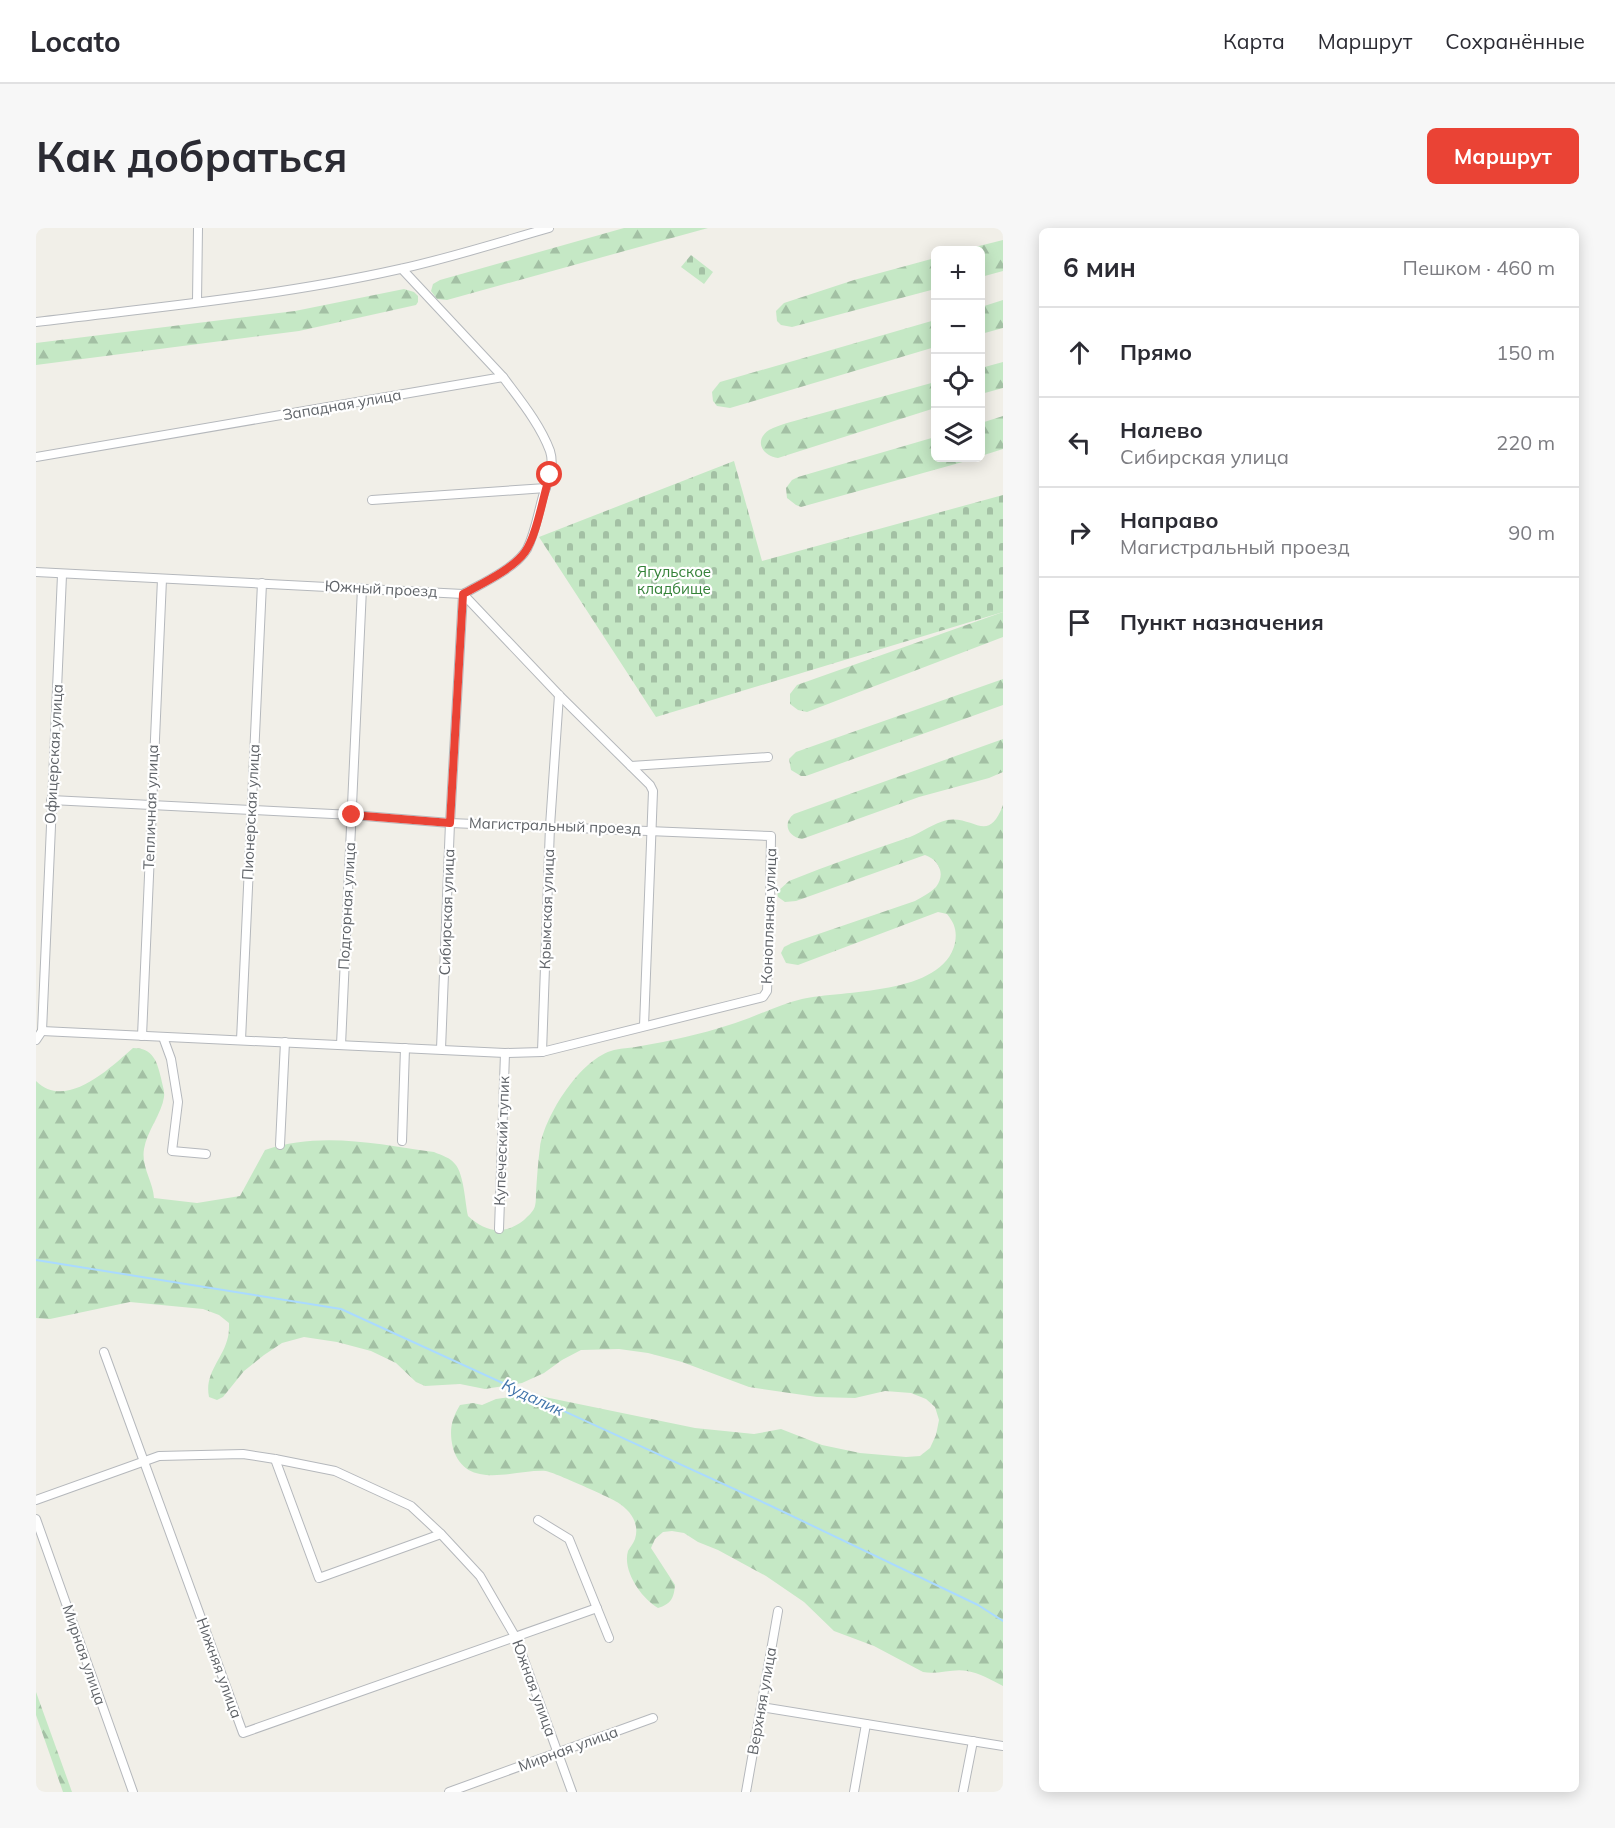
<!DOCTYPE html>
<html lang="ru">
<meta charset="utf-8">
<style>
:root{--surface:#fff;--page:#f7f7f7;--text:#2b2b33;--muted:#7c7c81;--line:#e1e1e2;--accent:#ea4335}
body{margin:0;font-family:Mulish,sans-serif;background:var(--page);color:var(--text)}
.controls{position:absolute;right:18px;top:18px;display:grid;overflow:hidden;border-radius:9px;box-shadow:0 3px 15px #0003}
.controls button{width:54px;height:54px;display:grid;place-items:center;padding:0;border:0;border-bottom:2px solid var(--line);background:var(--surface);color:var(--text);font:30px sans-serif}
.stop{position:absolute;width:18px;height:18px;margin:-14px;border:4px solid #ea4335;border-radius:50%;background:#fff}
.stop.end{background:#ea4335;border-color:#fff;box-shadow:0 2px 6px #0008}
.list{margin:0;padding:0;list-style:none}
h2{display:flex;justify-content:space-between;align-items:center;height:78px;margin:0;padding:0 24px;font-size:26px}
h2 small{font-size:20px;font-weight:400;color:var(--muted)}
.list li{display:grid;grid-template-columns:39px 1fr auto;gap:18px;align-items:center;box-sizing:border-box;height:90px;padding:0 24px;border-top:2px solid var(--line)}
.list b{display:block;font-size:22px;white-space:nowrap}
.list p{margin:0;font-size:20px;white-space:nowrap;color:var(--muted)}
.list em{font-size:20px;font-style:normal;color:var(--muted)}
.icon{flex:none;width:33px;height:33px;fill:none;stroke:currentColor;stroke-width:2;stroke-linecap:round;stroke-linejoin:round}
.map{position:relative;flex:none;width:967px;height:1564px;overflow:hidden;border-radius:9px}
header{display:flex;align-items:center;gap:36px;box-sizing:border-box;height:84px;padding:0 30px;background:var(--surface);border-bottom:2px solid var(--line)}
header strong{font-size:28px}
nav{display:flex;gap:33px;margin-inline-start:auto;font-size:21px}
.intro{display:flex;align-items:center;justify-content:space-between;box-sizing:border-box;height:144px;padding:0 36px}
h1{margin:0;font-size:42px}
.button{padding:15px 27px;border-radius:9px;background:var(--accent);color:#fff;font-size:21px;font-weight:700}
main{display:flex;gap:36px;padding:0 36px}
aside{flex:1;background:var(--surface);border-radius:9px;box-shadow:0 3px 15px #0003}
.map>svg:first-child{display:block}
</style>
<header>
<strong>Locato</strong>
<nav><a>Карта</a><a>Маршрут</a><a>Сохранённые</a></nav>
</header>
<div class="intro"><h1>Как добраться</h1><a class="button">Маршрут</a></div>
<main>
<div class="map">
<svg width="967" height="1564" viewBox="0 0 967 1564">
<defs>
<pattern id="forest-firs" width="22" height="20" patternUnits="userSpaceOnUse" patternTransform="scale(1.5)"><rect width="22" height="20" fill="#c5e8c5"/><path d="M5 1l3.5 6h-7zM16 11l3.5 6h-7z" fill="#a3c0a4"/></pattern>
<pattern id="cemetery-stones" width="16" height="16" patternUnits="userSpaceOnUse" patternTransform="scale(1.5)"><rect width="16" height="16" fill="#c5e8c5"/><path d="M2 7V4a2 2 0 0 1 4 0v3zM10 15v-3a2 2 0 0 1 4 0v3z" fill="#a3c0a4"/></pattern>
</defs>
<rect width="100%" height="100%" fill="#f1efe8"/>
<g fill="url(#forest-firs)">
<path d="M588,0h84l-261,72 -10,-1 -6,-8 2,-7 7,-4z"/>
<path d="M967,12v31l-22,6v-27h-18z"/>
<path d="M899,30v31l-143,38 -11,-2 -4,-4 -1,-10 8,-8 70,-23z"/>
<path d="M368,61l10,3 4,4v6l-2,3 -117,26 -263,34v-22l259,-32z"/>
<path d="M967,72v28l-22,6v-27z"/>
<path d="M899,92v27l-205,61 -13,-2 -4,-5 -1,-9 8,-10z"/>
<path d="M967,134v26l-22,6v-26z"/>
<path d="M899,154v26l-157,50c-15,-2 -25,-17 -9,-28 5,-3 12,-5 18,-7z"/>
<path d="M967,188v33l-22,7v-33z"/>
<path d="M899,209l1,21h41l-176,49 -5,-2 -9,-7 -1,-10 6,-8 6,-3z"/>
<path d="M967,384v25l-196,75 -9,-2 -8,-6v-10l7,-9z"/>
<path d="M967,451v26l-197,71h-5l-10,-6 -2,-11 7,-7z"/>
<path d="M967,511v33l-14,6 -70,19 -117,42c-14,-2 -20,-16 -8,-25z"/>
<path d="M967,577v881c-11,-6 -24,-13 -36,-15 -14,-3 -29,4 -44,1l-49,-26 -40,-15 -30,-29 -38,-26 -48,-26 -20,-8 -14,-9 -12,-2 -9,1 -8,7 -4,9 24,37c-1,13 -4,19 -17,23 -16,-9 -36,-37 -30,-57 2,-4 5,-7 7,-12 5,-16 -5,-29 -18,-37 -8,-5 -64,-30 -71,-31 -31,-2 -80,21 -93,-23 -4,-17 -2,-28 7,-43l13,-2 9,2 14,-6 34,-5 165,34 59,6 27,-5 41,16 38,8 46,4 14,-1 10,-8 6,-13 3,-15 -4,-13 -9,-8 -15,-6 -26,-2 -30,7 -38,-1 -68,-10 -67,-25 -34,-9 -29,-4 -38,1 -19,10 -18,13 -22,10 -37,6 -25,-5 -35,2 -9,-4 -20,-19 -25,-12 -34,-9 -33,-5 -22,6 -18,12 -20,16 -21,26 -6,3 -8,-3c-5,-24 14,-38 19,-60 1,-4 1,-10 1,-14l-10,-8 -16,-6 -73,-7 -80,17 -14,-1v-237c30,30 74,-13 97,-33 20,0 24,13 28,30 1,6 4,13 3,19 -2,16 -17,34 -20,52 -3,18 9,32 10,49l43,5 43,-7 25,-46c55,-19 113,-6 169,2 7,3 17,6 21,12 9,10 10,38 13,52 18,17 37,19 56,4 4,-4 10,-9 11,-14 1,-4 1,-10 1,-14 1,-15 2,-30 4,-45 5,-32 41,-89 74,-97 9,-2 18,-2 27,-4 29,-5 60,-12 88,-21 24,-7 48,-20 73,-26 40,-9 141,-3 153,-56 2,-12 0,-19 -8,-29l-9,-2 -140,53 -12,-2 -5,-10 3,-6 8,-4 123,-42c7,-4 15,-8 21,-14 10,-13 3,-27 -11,-32l-129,46 -11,1 -7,-5 -1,-5 12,-11c40,-16 80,-30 121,-44 12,-5 24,-14 37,-17 27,-5 41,25 56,-15z"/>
<path d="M0,1464l36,100h-9l-27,-77z"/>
</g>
<g fill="url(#cemetery-stones)">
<path d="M655,27l22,17 -9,12 -23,-17z"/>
<path d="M698,233l28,100 241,-66v117l-347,105 -117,-180z"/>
</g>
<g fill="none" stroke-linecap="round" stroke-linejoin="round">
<path stroke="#aadaff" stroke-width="2" d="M0,1032l305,49 428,196 209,100 25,16"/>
<g stroke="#b5b8bc" stroke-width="10">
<g id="minor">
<path d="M161,74l1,-74"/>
<path d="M0,94c122,-15 244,-26 364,-53 50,-11 100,-27 149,-41"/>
<path d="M0,229l467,-80 -101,-108"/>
<path d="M336,272l174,-12"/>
<path d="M0,344l427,22 96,101 91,90 3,6 -9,235"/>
<path d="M595,538l137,-9"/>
<path d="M6,803l463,22 37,-1 221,-55 4,-6 3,-78 1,-77 -321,-13 -98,-8 -301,-15"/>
<path d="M106,808l20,-457"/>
<path d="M127,809l8,22 7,43 -6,49 34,3"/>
<path d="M0,812l6,-9 20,-456"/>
<path d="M205,812l21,-457"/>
<path d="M305,817l21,-457"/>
<path d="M405,821l9,-226 13,-229c18,-10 53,-26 64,-45 8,-16 11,-35 16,-53 5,-15 12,-29 7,-45 -10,-27 -30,-51 -47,-74"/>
<path d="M506,824l8,-226 9,-131"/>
<path d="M366,913l3,-93"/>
<path d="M244,917l5,-103"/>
<path d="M463,1001l6,-176"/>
<path d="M68,1124l139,381 354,-125"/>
<path d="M239,1231l44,119 122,-44"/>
<path d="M0,1272l123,-44 84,-2 32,5 60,12 76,35 30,28 39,42 36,62 56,154"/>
<path d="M0,1291l97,273"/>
<path d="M502,1292l31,19 40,99"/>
<path d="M725,1479l242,39"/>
<path d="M413,1564l204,-74"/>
<path d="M710,1564l32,-181"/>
<path d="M818,1564l12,-68"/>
<path d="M927,1564l10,-51"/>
</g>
</g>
<use href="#minor" stroke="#fff" stroke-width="8"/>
</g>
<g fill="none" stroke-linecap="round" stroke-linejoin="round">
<path stroke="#ea4335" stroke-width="8" d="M316,587l98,8 13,-229c18,-10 50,-25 62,-42 12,-17 18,-56 25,-77"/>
</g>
<g text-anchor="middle" stroke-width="4.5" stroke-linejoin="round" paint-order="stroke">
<g font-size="15" fill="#5f6368" stroke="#fff">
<text transform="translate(306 177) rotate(-10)" y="5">Западная улица</text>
<text transform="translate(345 361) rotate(3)" y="5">Южный проезд</text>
<text transform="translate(18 526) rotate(-87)" y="5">Офицерская улица</text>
<text transform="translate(115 579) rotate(-88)" y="5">Тепличная улица</text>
<text transform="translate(215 584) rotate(-87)" y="5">Пионерская улица</text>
<text transform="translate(519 598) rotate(2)" y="5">Магистральный проезд</text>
<text transform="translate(311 678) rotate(-87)" y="5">Подгорная улица</text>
<text transform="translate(511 681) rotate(-88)" y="5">Крымская улица</text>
<text transform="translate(411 684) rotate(-88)" y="5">Сибирская улица</text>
<text transform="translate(733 688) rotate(-88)" y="5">Конопляная улица</text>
<text transform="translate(466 913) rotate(-88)" y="5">Купеческий тупик</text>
<text transform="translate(48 1427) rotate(71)" y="5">Мирная улица</text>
<text transform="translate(183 1440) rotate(70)" y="5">Нижняя улица</text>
<text transform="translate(498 1460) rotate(70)" y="5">Южная улица</text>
<text transform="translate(726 1473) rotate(-80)" y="5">Верхняя улица</text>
<text transform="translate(532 1521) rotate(-20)" y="5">Мирная улица</text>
</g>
<g font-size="15" fill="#348238" stroke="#fff">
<text x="638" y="349">Ягульское<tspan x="638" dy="17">кладбище</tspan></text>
</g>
<g font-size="16" font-style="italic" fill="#4174aa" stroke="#fff">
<text transform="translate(497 1169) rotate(25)" y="6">Кудалик</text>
</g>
</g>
</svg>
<div class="controls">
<button>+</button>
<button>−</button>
<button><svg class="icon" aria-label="locate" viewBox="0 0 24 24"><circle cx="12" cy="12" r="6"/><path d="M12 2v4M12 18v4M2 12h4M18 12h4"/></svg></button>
<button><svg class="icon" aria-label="layers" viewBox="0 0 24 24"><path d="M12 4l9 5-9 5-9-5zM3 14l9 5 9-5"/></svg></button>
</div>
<div class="stop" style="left:514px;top:247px"></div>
<div class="stop end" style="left:316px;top:587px"></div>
</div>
<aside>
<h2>6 мин<small>Пешком · 460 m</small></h2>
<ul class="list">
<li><svg class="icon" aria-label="ahead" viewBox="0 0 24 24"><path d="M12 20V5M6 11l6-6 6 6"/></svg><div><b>Прямо</b></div><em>150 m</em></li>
<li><svg class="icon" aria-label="left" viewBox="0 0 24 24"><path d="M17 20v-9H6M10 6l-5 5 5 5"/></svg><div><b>Налево</b><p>Сибирская улица</p></div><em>220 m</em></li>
<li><svg class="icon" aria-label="right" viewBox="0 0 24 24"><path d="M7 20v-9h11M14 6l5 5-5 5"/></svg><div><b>Направо</b><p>Магистральный проезд</p></div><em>90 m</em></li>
<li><svg class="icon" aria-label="arrive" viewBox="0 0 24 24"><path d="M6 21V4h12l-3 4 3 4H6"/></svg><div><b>Пункт назначения</b></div></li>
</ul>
</aside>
</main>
